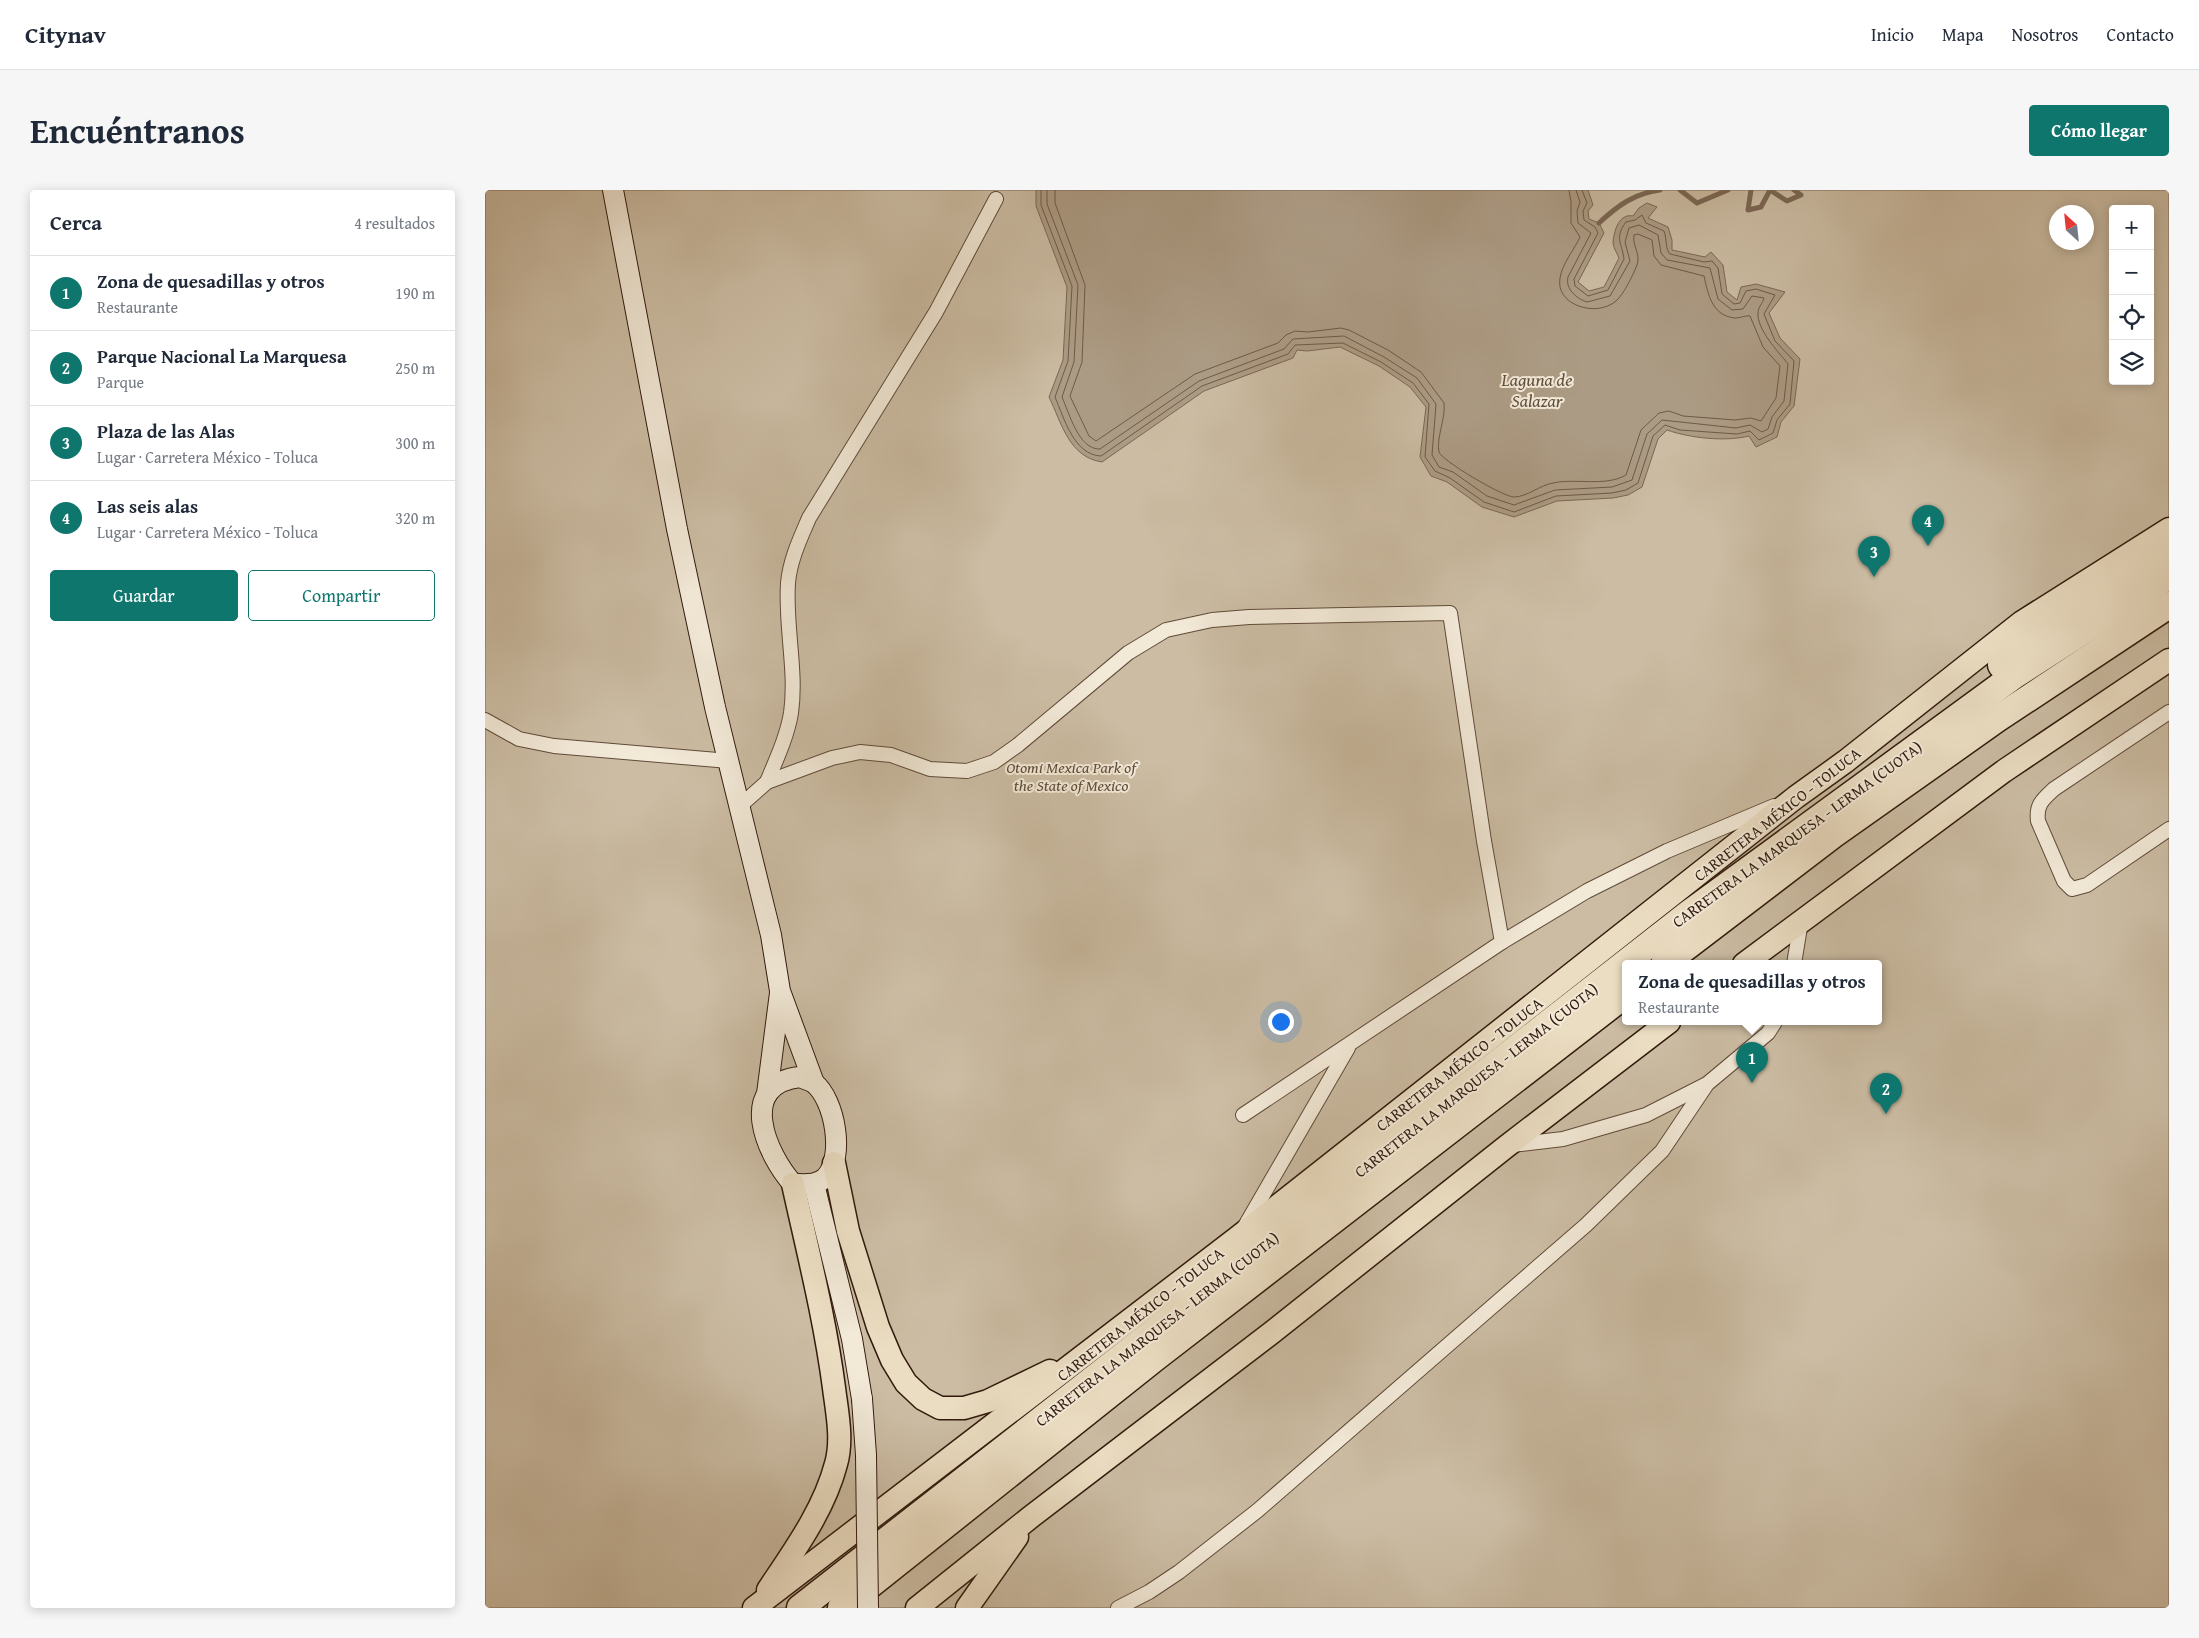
<!DOCTYPE html>
<html lang="es">
<meta charset="utf-8">
<style>
:root{--surface:#fff;--page:#f6f6f7;--text:#1f2937;--muted:#747a83;--line:#e0e1e3;--accent:#0f766e}
body{margin:0;font-family:"Gentium Book Plus",serif;background:var(--page);color:var(--text)}
.controls{position:absolute;right:15px;top:15px;display:grid;overflow:hidden;border-radius:5px;box-shadow:0 2px 12px #0003}
.controls button{width:45px;height:45px;display:grid;place-items:center;padding:0;border:0;border-bottom:1px solid var(--line);background:var(--surface);color:var(--text);font:25px sans-serif}
.compass{position:absolute;left:1564px;top:15px;width:45px;height:45px;border-radius:50%;background:var(--surface);box-shadow:0 2px 12px #0003;rotate:333deg}
.you{position:absolute;left:795px;top:831px;width:18px;height:18px;margin:-12px;border:4px solid #fff;border-radius:50%;background:#1a73e8;box-shadow:0 0 0 8px #1a73e833}
.badge{display:grid;place-items:center;width:32px;height:32px;border-radius:50%;background:var(--accent);color:#fff;font-size:16px;font-weight:700}
.pin{position:absolute;translate:-50% -41px;filter:drop-shadow(0 1px 2px #0008)}
.pin::after{content:'';position:absolute;top:26px;width:18px;height:15px;background:inherit;clip-path:polygon(0 0,100% 0,50% 100%)}
.popup{position:absolute;left:1137px;top:770px;width:260px;height:65px;box-sizing:border-box;display:grid;place-content:center;border-radius:5px;background:var(--surface);filter:drop-shadow(0 1px 4px #0005);font-size:16px;white-space:nowrap;color:var(--muted)}
.popup b{font-size:19px;color:var(--text)}
.popup::after{content:'';position:absolute;left:50%;top:100%;margin-left:-10px;border:10px solid transparent;border-top-color:var(--surface)}
.list{margin:0;padding:0;list-style:none}
h2{display:flex;justify-content:space-between;align-items:center;height:65px;margin:0;padding:0 20px;font-size:21px}
h2 small{font-size:16px;font-weight:400;color:var(--muted)}
.list li{display:grid;grid-template-columns:32px 1fr auto;gap:15px;align-items:center;box-sizing:border-box;height:75px;padding:0 20px;border-top:1px solid var(--line)}
.list b{display:block;font-size:19px;white-space:nowrap}
.list p{margin:0;font-size:16px;white-space:nowrap;color:var(--muted)}
.list em{font-size:16px;font-style:normal;color:var(--muted)}
.actions{display:flex;gap:10px;padding:15px 20px}
.actions a{flex:1;padding:11px 0;border:1px solid var(--accent);border-radius:5px;text-align:center;font-size:18px;color:var(--accent)}
.actions .main{background:var(--accent);color:#fff}
.icon{flex:none;width:28px;height:28px;fill:none;stroke:currentColor;stroke-width:2;stroke-linecap:round;stroke-linejoin:round}
.map{position:relative;flex:none;width:1684px;height:1418px;overflow:hidden;border-radius:5px}
header{display:flex;align-items:center;gap:30px;box-sizing:border-box;height:70px;padding:0 25px;background:var(--surface);border-bottom:1px solid var(--line)}
header strong{font-size:24px}
nav{display:flex;gap:28px;margin-inline-start:auto;font-size:18px}
.intro{display:flex;align-items:center;justify-content:space-between;box-sizing:border-box;height:120px;padding:0 30px}
h1{margin:0;font-size:35px}
.button{padding:12px 22px;border-radius:5px;background:var(--accent);color:#fff;font-size:18px;font-weight:700}
main{display:flex;gap:30px;padding:0 30px}
aside{flex:1;background:var(--surface);border-radius:5px;box-shadow:0 2px 12px #0003}
.map>svg:first-child{display:block}
</style>
<header>
<strong>Citynav</strong>
<nav><a>Inicio</a><a>Mapa</a><a>Nosotros</a><a>Contacto</a></nav>
</header>
<div class="intro"><h1>Encuéntranos</h1><a class="button">Cómo llegar</a></div>
<main>
<aside>
<h2>Cerca<small>4 resultados</small></h2>
<ul class="list">
<li><span class="badge">1</span><div><b>Zona de quesadillas y otros</b><p>Restaurante</p></div><em>190 m</em></li>
<li><span class="badge">2</span><div><b>Parque Nacional La Marquesa</b><p>Parque</p></div><em>250 m</em></li>
<li><span class="badge">3</span><div><b>Plaza de las Alas</b><p>Lugar · Carretera México - Toluca</p></div><em>300 m</em></li>
<li><span class="badge">4</span><div><b>Las seis alas</b><p>Lugar · Carretera México - Toluca</p></div><em>320 m</em></li>
</ul>
<div class="actions"><a class="main">Guardar</a><a>Compartir</a></div>
</aside>
<div class="map">
<svg width="1684" height="1418" viewBox="0 0 1684 1418">
<rect width="100%" height="100%" fill="#ebddc2"/>
<filter id="stains"><feTurbulence type="fractalNoise" baseFrequency=".004" numOctaves="4"/><feColorMatrix values="0 0 0 0 .2 0 0 0 0 .09 0 0 0 0 .02 0 0 0 .5 -.17"/></filter>
<radialGradient id="worn" r=".72"><stop offset=".6" stop-color="#630" stop-opacity="0"/><stop offset="1" stop-color="#630" stop-opacity=".3"/></radialGradient>
<path fill="#cbbca3" stroke="#7e6b58" fill-rule="evenodd" d="M0,0h1684v1418h-1684zM1628,19h37v172h-37zM1572,22h30v30h-30zM1141,774h252v58h-252z"/>
<path fill="#ac9b84" stroke="#7b6754" d="M551,0h552l5,15 -5,6 1,8 10,4 5,10 -26,49 11,9 15,-4 15,-29c-2,-5 -6,-11 -6,-16 1,-11 6,-29 20,-26l6,-8 8,-5 10,4 -9,11 20,9 4,13v10l33,7 6,-5 12,13 4,27 10,8 4,-13 15,-3 29,8 -16,21 11,25 20,21 -6,47 -13,16 -4,15 -21,10 -7,-11c-24,6 -59,2 -82,-6l-9,9 -16,48 -14,8 -15,3 -56,3 -43,16 -32,-10 -35,-25 -16,-6 -11,-19 6,-50 -16,-20 -31,-21 -39,-19 -33,4 -10,-1 -4,8 -89,33 -102,71c-33,-5 -40,-38 -53,-65l14,-37 4,-73 -31,-81z"/>
<g fill="none" stroke-linecap="round" stroke-linejoin="round">
<g stroke="#6e5a48" stroke-width="1">
<path d="M556,0v15l31,81 -4,75 -13,36c9,21 19,58 46,59l101,-70 86,-32 7,-9 48,-2 38,19 32,21 16,21 -4,53 10,14 15,7 34,24 30,10 42,-16 56,-3 14,-3 12,-7 15,-47 12,-11 15,5 57,4 13,-3 9,9 14,-7 4,-13 13,-16 4,-43 -19,-20 -11,-27 11,-19 -19,-6 -10,2 -6,12 -6,1 -12,-10 -4,-26 -6,-7 -8,1 -34,-8c-5,-5 -3,-16 -6,-23l-18,-8 -4,-8 -7,5 -9,2c-12,16 -4,21 -2,37l-16,31 -20,6 -13,-10 -1,-7 24,-46 -3,-6 -11,-7 -1,-9 4,-8 -5,-13"/>
<path d="M562,0v14l31,81 -4,77 -12,35c7,16 17,53 38,52l99,-68 85,-32 9,-10 51,-3 40,21 33,21 19,26 -4,51 7,12 14,5 34,24 27,9 41,-15 57,-3 20,-7 15,-46 15,-14 74,8 14,-3 12,7 6,-3 4,-12 12,-16 4,-37c-10,-13 -31,-34 -30,-51 0,-6 5,-10 6,-15l-12,-2 -9,13 -11,1 -14,-11 -8,-31 -43,-8 -6,-7 -3,-18 -19,-10 -10,3 -4,14 5,19 -20,35 -23,6c-10,-3 -22,-13 -19,-25l23,-44 -13,-10 -1,-12 3,-9 -4,-12"/>
<path d="M570,0v13l30,82 -3,77 -12,34 19,40 7,5 99,-67 83,-31 8,-8 9,-4 13,1 33,-4 8,2 39,20 33,22 23,31c2,15 -8,35 -5,49 2,8 64,45 75,45 13,0 26,-12 39,-14 23,-5 52,4 73,-8l15,-45 18,-17 10,-2 14,5 52,4 16,-2 10,3 15,-23 4,-32 -17,-19 -13,-31c-4,-1 -9,2 -15,2 -23,-2 -27,-24 -31,-42l-43,-11 -7,-9 -2,-16 -14,-6 -4,1c-2,11 7,19 3,30 -4,10 -13,29 -21,36 -20,17 -61,4 -56,-23 2,-14 14,-28 20,-41l-9,-14v-21l-2,-12"/>
</g>
<g stroke="#7b6754" stroke-width="5">
<path d="M1195,0l17,13 31,-13"/>
<path d="M1266,0l-3,20 13,-3 9,-17"/>
<path d="M1285,0l17,11 14,-6 -7,-5"/>
<path d="M1114,33c18,-17 36,-30 61,-33"/>
</g>
<g stroke="#604b3a" stroke-width="16">
<g id="minor">
<path d="M1684,522l-115,77c-12,11 -18,16 -16,32l26,60 8,8 15,-4 82,-56"/>
<path d="M0,530l34,19 35,7 175,15"/>
<path d="M282,592c9,-22 20,-45 24,-69 6,-42 -6,-87 -3,-130 2,-23 12,-44 21,-65l127,-206 60,-113"/>
<path d="M256,615l26,-23 65,-24 28,-6 31,3 39,14 37,2 27,-9 24,-17 110,-92 38,-23 46,-10 37,-3 201,-4 34,228 18,101"/>
<path d="M1309,774l7,-43"/>
<path d="M758,925l259,-173 85,-51 80,-40 107,-45"/>
<path d="M1027,955l51,-6 83,-24 59,-30"/>
<path d="M760,1036l103,-178"/>
<path d="M633,1418l31,-16 30,-20 78,-61 329,-286 76,-74 45,-67 61,-51 7,-11"/>
</g>
</g>
<g stroke="#311a0d" stroke-width="22">
<g id="secondary">
<path d="M128,0l64,339 38,178 56,228 9,56 34,92"/>
<path d="M315,887c4,2 11,4 14,6 21,17 31,74 12,94 -9,9 -21,7 -33,7 -27,-30 -57,-100 7,-107z"/>
<path d="M282,904l13,-101"/>
<path d="M329,994l38,155 10,60"/>
</g>
</g>
<g stroke="#311a0d" stroke-width="25">
<g id="primary">
<path d="M1259,774l260,-193 165,-111"/>
<path d="M349,973l14,68 30,96 14,33 14,23 17,16 17,9h24l24,-7 62,-30"/>
<path d="M283,1400c26,-39 56,-80 68,-126 7,-24 1,-52 -2,-76 -9,-69 -26,-136 -41,-204"/>
<path d="M269,1418l483,-370 559,-441 50,-36 176,-139 147,-93"/>
<path d="M432,1418l115,-92 238,-182 237,-188 162,-124"/>
<path d="M482,1418l50,-71"/>
</g>
</g>
<g stroke="#311a0d" stroke-width="29">
<g id="motorway">
<path d="M1516,475l168,-116"/>
<path d="M1179,774l169,-129 164,-116 172,-114"/>
<path d="M315,1418l888,-694 327,-239 154,-99"/>
<path d="M356,1418l314,-250 471,-364"/>
</g>
</g>
<use href="#minor" stroke="#f2e9d7" stroke-width="14"/>
<use href="#secondary" stroke="#f2e9d7" stroke-width="20"/>
<use href="#primary" stroke="#ebddc2" stroke-width="22"/>
<use href="#motorway" stroke="#ebddc2" stroke-width="26"/>
<g stroke="#311a0d" stroke-width="22" stroke-linecap="butt">
<path id="secondary-bridge" d="M377,1209l4,56 2,153"/>
</g>
<use href="#secondary-bridge" stroke="#f2e9d7" stroke-width="20"/>
</g>
<g text-anchor="middle" stroke-width="4" stroke-linejoin="round" paint-order="stroke">
<g font-size="16" font-style="italic" fill="#5f4b3a" stroke="#f2e9d7">
<text x="586" y="583">Otomi Mexica Park of<tspan x="586" dy="18">the State of Mexico</tspan></text>
</g>
<g font-size="16" fill="#311a0d" stroke="#f2e9d7">
<text transform="translate(1292 624) rotate(-38)" y="6">CARRETERA MÉXICO - TOLUCA</text>
<text transform="translate(1312 644) rotate(-36)" y="6">CARRETERA LA MARQUESA - LERMA (CUOTA)</text>
<text transform="translate(974 874) rotate(-38)" y="6">CARRETERA MÉXICO - TOLUCA</text>
<text transform="translate(991 890) rotate(-38)" y="6">CARRETERA LA MARQUESA - LERMA (CUOTA)</text>
<text transform="translate(655 1124) rotate(-38)" y="6">CARRETERA MÉXICO - TOLUCA</text>
<text transform="translate(672 1139) rotate(-38)" y="6">CARRETERA LA MARQUESA - LERMA (CUOTA)</text>
</g>
<g font-size="18" font-style="italic" fill="#624e3d" stroke="#f2e9d7">
<text x="1052" y="196">Laguna de<tspan x="1052" dy="21">Salazar</tspan></text>
</g>
</g>
<rect width="100%" height="100%" filter="url(#stains)"/>
<rect width="100%" height="100%" fill="url(#worn)"/>
</svg>
<div class="controls">
<button>+</button>
<button>−</button>
<button><svg class="icon" aria-label="locate" viewBox="0 0 24 24"><circle cx="12" cy="12" r="6"/><path d="M12 2v4M12 18v4M2 12h4M18 12h4"/></svg></button>
<button><svg class="icon" aria-label="layers" viewBox="0 0 24 24"><path d="M12 4l9 5-9 5-9-5zM3 14l9 5 9-5"/></svg></button>
</div>
<svg class="compass" viewBox="-18 -18 36 36"><path d="M0-13l5 13h-10z" fill="#e53935"/><path d="M0 13l5-13h-10z" fill="#747a83"/></svg>
<div class="you"></div>
<div class="pin badge" style="left:1267px;top:893px">1</div>
<div class="popup"><b>Zona de quesadillas y otros</b>Restaurante</div>
<div class="pin badge" style="left:1401px;top:924px">2</div>
<div class="pin badge" style="left:1389px;top:387px">3</div>
<div class="pin badge" style="left:1443px;top:356px">4</div>
</div>
</main>
